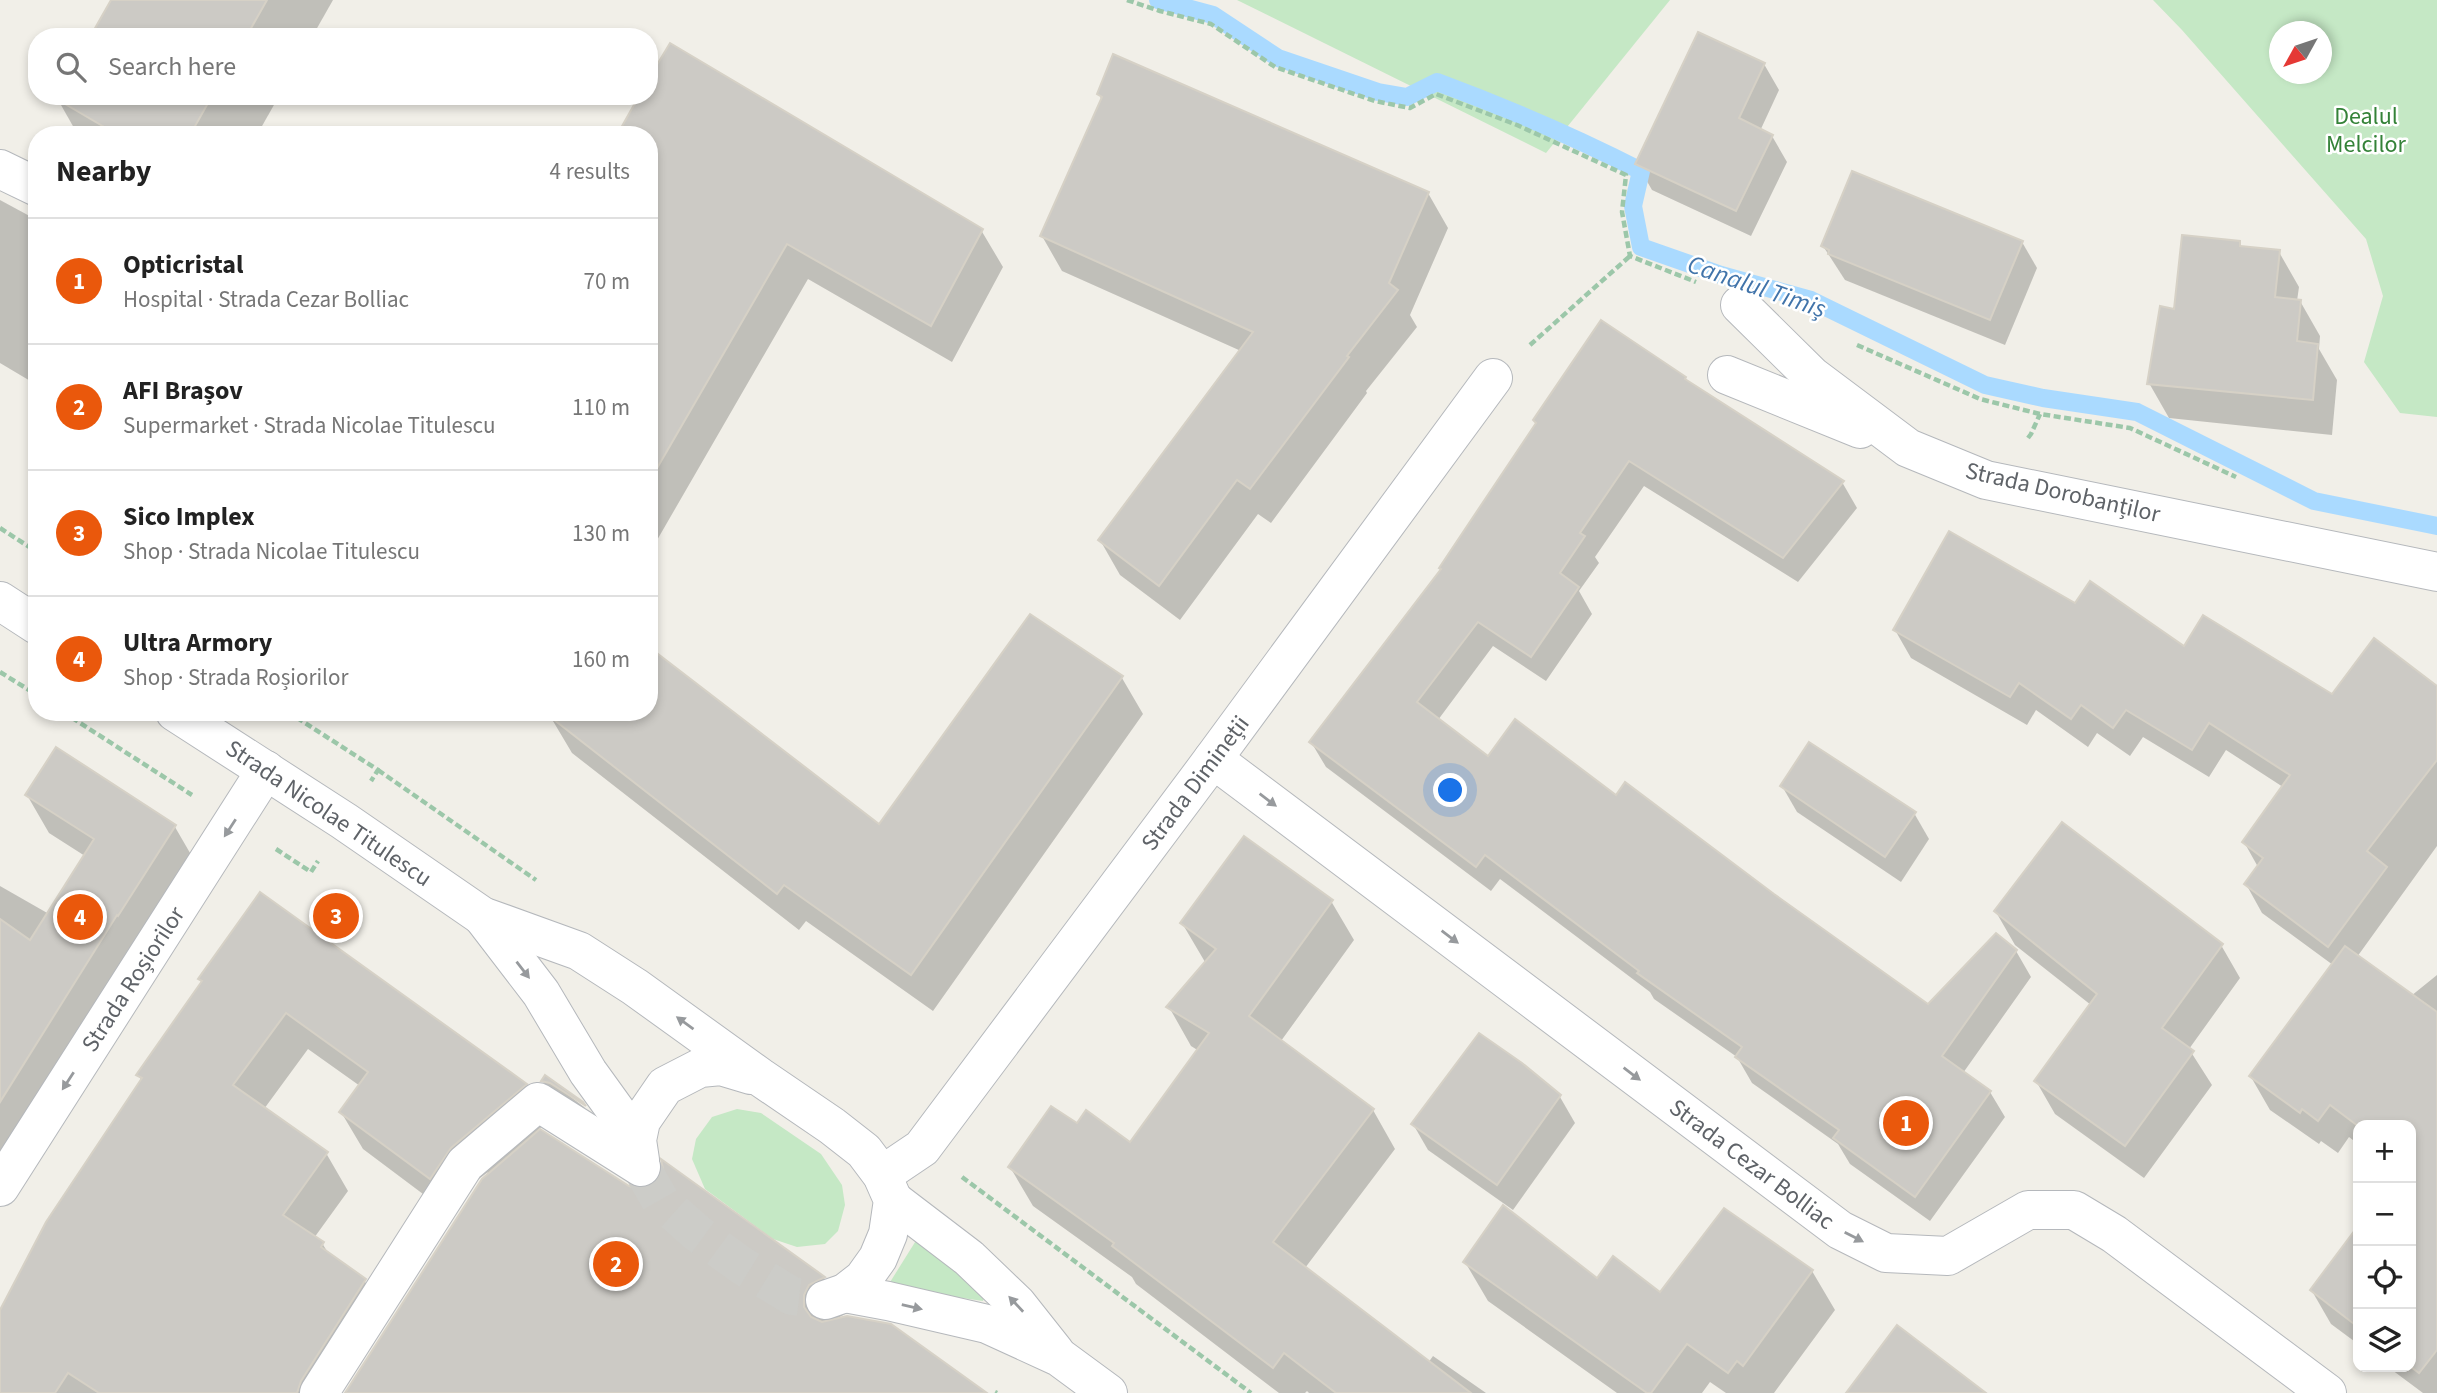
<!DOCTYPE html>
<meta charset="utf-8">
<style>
:root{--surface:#fff;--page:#f2f2f2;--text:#222;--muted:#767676;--line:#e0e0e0;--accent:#ea580c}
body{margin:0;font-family:"Source Sans 3",sans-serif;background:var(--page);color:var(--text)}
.controls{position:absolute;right:21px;bottom:21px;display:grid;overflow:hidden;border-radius:14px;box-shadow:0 4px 10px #0003}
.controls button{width:63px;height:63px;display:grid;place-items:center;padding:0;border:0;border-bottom:2px solid var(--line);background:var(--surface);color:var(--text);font:35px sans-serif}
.compass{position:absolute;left:2269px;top:21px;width:63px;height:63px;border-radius:50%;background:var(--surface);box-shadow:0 4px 10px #0003;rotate:230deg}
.you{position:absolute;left:1451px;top:791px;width:24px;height:24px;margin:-18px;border:5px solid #fff;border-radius:50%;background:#1a73e8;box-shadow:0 0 0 10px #1a73e833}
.badge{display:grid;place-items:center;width:46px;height:46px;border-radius:50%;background:var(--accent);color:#fff;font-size:23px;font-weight:700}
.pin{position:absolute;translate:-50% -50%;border:4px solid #fff;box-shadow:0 2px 7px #0006}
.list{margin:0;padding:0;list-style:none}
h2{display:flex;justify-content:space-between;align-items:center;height:91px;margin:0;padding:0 28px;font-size:30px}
h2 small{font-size:23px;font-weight:400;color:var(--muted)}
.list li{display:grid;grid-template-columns:46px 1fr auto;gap:21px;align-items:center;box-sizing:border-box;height:126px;padding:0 28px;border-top:2px solid var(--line)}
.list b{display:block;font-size:26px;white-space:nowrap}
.list p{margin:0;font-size:23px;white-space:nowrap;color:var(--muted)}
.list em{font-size:23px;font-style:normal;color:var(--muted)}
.icon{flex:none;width:38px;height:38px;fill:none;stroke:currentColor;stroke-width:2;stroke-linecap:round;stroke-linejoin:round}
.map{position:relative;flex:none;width:2437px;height:1393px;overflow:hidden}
.search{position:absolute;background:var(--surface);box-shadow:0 4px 10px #0003;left:28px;top:28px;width:630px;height:77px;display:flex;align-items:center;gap:18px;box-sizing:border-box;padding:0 24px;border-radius:28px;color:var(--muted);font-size:26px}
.panel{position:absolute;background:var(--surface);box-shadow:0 4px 10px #0003;left:28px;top:126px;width:630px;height:595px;border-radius:28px}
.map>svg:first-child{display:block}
</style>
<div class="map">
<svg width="2437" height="1393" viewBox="0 0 2437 1393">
<rect width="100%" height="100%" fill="#f1efe8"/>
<g fill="#c5e8c5" fill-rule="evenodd">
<path d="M1237,0h433l-124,153z"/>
<path d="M2153,0h284v417l-37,-4 -36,-51 19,-66 -17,-57 -184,-209zM2280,32h42v42h-42z"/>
<path d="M737,1109l24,4 60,41 21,31 3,20 -7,26 -13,13 -28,3 -24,-8 -68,-50 -13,-30 4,-20 16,-22z"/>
<path d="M917,1239l68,53 -2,9 -96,-14z"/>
</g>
<g fill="#0003">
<path d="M113,0h220l-21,37h-220z"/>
<path d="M1764,64l15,26 -19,41 12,5 15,26 -36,74 -99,-46 -15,-26z"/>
<path d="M1099,94l329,99 20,35 -38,87 7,12 -51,64 1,2 -96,130 -13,-9 -78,106 -60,-45 -20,-35 141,-189 -179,-80 -20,-35 60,-135z"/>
<path d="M59,96h220l-22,39h-179l-21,-37z"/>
<path d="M641,96l340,134 22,37 -51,95 -144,-83 -159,275v-419z"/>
<path d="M0,200l37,20v165l-37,-22z"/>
<path d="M2022,242l15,26 -32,77 -160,-65 -22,-34z"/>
<path d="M2239,242l4,6 36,4 20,35 -2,14h3l20,35 -1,13 18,31 -5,55 -163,-17 -20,-35 26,-72z"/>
<path d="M1685,378l3,5 154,99 15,26 -59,74 -154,-96 -49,71 4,6 -20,28 13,23 -46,67 -53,-35 -55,74 50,38 128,39 157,98 156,111 68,-71 19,16 15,26 -68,96 27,19 15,25 -75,104 -80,-57 -12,-20 -86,-61 -15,-26 -83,-58 -4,-7 -150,-113 -9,12 -165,-124 -15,-25z"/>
<path d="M2076,605l108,44 149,47 104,-8v158l-80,111 54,39 26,-21v418h-14l-35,-26h23v-242h-53v19l-9,-7 -11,16 -17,-12 -2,3 -49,-34 -19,-33 82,-112 -71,-52 -16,-29 12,-17 -14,-25 39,-55 -57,-37 -17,27 -66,-40 -13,19 -33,-23 -9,14 -52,-37 -9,15 -116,-67 -16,-28z"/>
<path d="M1030,616l92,62 21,36 -210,297 -127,-90 -7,9 -227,-177 -22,-37 330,111z"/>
<path d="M56,750l119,77 22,38 -197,298v-277l49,28 36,-58 -36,-23 -22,-38z"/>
<path d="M1782,786l132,27 15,26 -28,43 -104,-70z"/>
<path d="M260,895l266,190 21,37 -9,8 91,57 10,4 12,-3 10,-8 4,-11 -1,-6 160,115 21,36 -7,4 146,75h-637l141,-221 -17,13 -20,30 -88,-66 -22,-37 19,-26 -52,-37 -44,60 62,44 22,38 -34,47 8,5 8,13 34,24 22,37 -48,76h-338v-81l53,-101 89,-130 -4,-6 65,-92 -3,-4z"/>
<path d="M1331,901l23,39 -73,101 92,69 22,39 -90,119 123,95 5,-7 53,37h-177l-2,-2 -2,2h-26l-143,-109 -4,-7 -99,-71 -23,-39 67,-41 54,18 68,-93 -8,-5 -22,-39 36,-45 -23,-39z"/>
<path d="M1996,912l225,33 19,33 -51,71 23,36 -68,93 -89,-64 -19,-33 55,-76 -76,-60z"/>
<path d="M545,1077l39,30 19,33 -39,-22 -21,-37z"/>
<path d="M1560,1097l15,26 -62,87 -85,-60 -15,-26z"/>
<path d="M2358,1229v115l-27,-20 -19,-33z"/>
<path d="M1465,1262l132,18 63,14 152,-23 23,39 -61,83h-48l-16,-11 -8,11h-85l-129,-92z"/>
</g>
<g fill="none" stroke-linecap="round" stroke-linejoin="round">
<path stroke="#aadaff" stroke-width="18" d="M1158,0l55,15 65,43 100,34 29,5 30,-15c70,26 138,55 204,89l-8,35 8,41 80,28 90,25 174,85 58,13 94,14 177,89 123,25"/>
</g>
<g fill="#cccac5" stroke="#d6d1c6" stroke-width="2">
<path d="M111,0h156l-21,37h-156z"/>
<path d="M1698,32l67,31 -26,55 34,17 -37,76 -101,-47z"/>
<path d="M670,43l313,186 -52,97 -144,-82 -138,238v-347h-32l22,-39h10v-18z"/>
<path d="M1113,54l316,138 -40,91 9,7 -51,66 2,1 -99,132 -13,-9 -78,106 -61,-46 155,-208 -213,-96 62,-139 -5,-3z"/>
<path d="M57,96h155l-22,39h-72l-63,-37z"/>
<path d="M1852,171l171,70 -33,79 -162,-66 1,-4 -8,-4z"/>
<path d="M2182,235l58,6v5l40,4 -5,47 26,3 -4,41 21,3 -5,56 -166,-16 13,-78 14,3z"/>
<path d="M1601,320l85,57 -1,2 159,102 -61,77 -154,-97 -49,72 5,3 -25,37 19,14 -48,70 -53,-35 -61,80 71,54 27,-37 101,76 9,-13 149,112 154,110 68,-71 21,17 -75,106 49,35 -76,106 -82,-59 6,-8 -104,-73 7,-10 -105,-74 2,-2 -154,-116 -9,12 -167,-125 132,-173 -2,-1 97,-145 -3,-3z"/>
<path d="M1949,531l126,72 15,-22 94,65 19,-31 129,79 42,-56 63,48v74l-70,91 20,16 -59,80 -84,-63 19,-26 -21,-16 48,-67 -81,-52 -17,27 -66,-40 -13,18 -32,-23 -10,14 -52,-36 -9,14 -117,-67z"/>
<path d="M1030,614l93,62 -212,299 -127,-90 -7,9 -233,-182h105v-65l230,177z"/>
<path d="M1809,742l107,70 -31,45 -105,-71z"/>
<path d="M56,747l120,78 -58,91 -1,-1 -117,187v-183l30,21 64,-101 -69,-44z"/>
<path d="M2062,822l161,122 -61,84 32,23 -69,95 -91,-65 63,-87 -103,-83z"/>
<path d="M1244,836l89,64 -84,116 125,93 -101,133 198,151h-135l-52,-40 -11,15 -161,-122 2,-3 -106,-76 43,-61 26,17 9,-13 44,32 79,-109 -43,-26 50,-58 -36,-26z"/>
<path d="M260,892l267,192 -76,64 -21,31 -91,-67 29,-40 -82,-59 -53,72 95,67 -45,63 41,27 -3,5 45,32 -65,102 -4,12h-198l-31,-20 -13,20h-55v-83l46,-88 96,-144 -6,-3 66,-94 -4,-2z"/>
<path d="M2345,946l92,66v338l-18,23 -8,-6v-242l-53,1 -28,-21 -12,16 -16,-12 -2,4 -51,-37z"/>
<path d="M1479,1033l43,30 39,32 -64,90 -86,-61z"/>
<path d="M545,1075l38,27 3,4 -36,-23 -9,-2z"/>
<path d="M540,1129l89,57 10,3 12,-2 8,-8 4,-10 -2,-10 164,118 -16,8 -5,10v12l7,10 11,5 25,-6 44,8 96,69h-642l137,-214z"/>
<path d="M1503,1205l94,73 16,-22 47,36 64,-84 89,62 -70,96 -6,-5 -9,12 -41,-29 -36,49h-4l-184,-131z"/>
<path d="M2358,1226v101l-48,-37z"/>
<path d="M1897,1325l89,68h-140z"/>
</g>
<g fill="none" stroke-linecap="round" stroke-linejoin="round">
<path stroke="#ccccc8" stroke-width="38" stroke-dasharray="38 19" stroke-linecap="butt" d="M641,1167l19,33 37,33 44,32 51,31 33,4"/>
<g stroke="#b5b8bc" stroke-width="40">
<g id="minor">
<path d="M0,169l37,18"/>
<path d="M1740,305l72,71 96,72 78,32 451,92"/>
<path d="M1727,375l133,54"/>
<path d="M0,601l37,24"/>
<path d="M175,712l169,109 138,95 97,35 56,36 125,90 72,49 32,25 18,24 11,25 -5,34 -10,24 -15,21 -18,14 -20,7"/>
<path d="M1213,759l627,471 46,23 62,3 80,-46h46l40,24 213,159"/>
<path d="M482,916l59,77 47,79 49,68"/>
<path d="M640,1160l-3,-20 4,-19 24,-35 35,-18 21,-2 30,9"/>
<path d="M882,1175l40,-27 288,-385 283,-385"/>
<path d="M0,1187l266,-417"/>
<path d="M893,1200l76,58 48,46 38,48"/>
<path d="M845,1293l43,8 99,23 72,33 49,36"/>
<path d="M319,1393l146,-229 73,-62 103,65"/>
</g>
</g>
<g stroke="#9cc7a9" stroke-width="4.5" stroke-dasharray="7 3.5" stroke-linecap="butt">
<path d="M1127,0l33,11 51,13 64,43 100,34 35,7 26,-14 81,31 109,50 -4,37 8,44 66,26"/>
<path d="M1530,345l100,-89"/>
<path d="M1857,345l123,54 60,15 90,14 106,49"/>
<path d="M2028,438l3,-4 9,-20"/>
<path d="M0,528l37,24"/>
<path d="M0,672l37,23"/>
<path d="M63,712l129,83"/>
<path d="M288,712l90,58 -7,11"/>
<path d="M378,770l158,110"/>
<path d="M276,849l35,23 7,-11"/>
<path d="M962,1177l289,216"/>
<path d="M995,1392l2,1"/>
</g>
<use href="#minor" stroke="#fff" stroke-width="38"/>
</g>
<defs><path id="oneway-solid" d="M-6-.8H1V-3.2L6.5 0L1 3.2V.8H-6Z" transform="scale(1.75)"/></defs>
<g fill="#979a9d">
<use href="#oneway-solid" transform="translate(1268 800) rotate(37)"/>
<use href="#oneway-solid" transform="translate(230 828) rotate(123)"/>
<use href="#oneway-solid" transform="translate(1450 937) rotate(37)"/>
<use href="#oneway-solid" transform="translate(523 970) rotate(52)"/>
<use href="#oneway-solid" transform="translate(685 1023) rotate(-144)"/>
<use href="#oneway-solid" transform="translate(1632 1074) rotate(37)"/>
<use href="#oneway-solid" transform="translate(68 1081) rotate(123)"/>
<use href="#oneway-solid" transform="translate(1854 1237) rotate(27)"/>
<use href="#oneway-solid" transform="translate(1016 1304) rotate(-133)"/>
<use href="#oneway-solid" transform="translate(912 1307) rotate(13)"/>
</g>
<g text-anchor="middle" stroke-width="5" stroke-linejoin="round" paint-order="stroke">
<g font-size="24" fill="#348238" stroke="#fff">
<text x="2366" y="124">Dealul<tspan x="2366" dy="28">Melcilor</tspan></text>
</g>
<g font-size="24" fill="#5f6368" stroke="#fff">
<text transform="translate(2063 492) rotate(13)" y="8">Strada Dorobanților</text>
<text transform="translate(1195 783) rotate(-53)" y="8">Strada Dimineții</text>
<text transform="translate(329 813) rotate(34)" y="8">Strada Nicolae Titulescu</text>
<text transform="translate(133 979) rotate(-57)" y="8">Strada Roșiorilor</text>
<text transform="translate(1752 1164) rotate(37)" y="8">Strada Cezar Bolliac</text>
</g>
<g font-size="26" font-style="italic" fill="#4174aa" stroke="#fff">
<text transform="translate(1757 286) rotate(19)" y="9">Canalul Timiș</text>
</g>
</g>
</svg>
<div class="controls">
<button>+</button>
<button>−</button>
<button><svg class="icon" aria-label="locate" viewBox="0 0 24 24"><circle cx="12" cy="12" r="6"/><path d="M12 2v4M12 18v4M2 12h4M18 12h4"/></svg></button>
<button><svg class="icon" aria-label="layers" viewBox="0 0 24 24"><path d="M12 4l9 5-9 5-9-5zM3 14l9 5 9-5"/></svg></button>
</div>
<svg class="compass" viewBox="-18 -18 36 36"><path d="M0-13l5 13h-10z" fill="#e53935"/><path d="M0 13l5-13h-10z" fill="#767676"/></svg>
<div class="you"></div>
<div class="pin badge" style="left:1906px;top:1123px">1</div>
<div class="pin badge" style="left:616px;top:1264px">2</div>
<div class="pin badge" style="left:336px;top:916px">3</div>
<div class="pin badge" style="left:80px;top:917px">4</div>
<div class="search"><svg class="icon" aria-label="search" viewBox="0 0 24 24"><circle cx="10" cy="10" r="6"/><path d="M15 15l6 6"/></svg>Search here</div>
<section class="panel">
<h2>Nearby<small>4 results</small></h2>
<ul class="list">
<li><span class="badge">1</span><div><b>Opticristal</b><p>Hospital · Strada Cezar Bolliac</p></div><em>70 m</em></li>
<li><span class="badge">2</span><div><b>AFI Brașov</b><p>Supermarket · Strada Nicolae Titulescu</p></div><em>110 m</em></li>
<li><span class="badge">3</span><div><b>Sico Implex</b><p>Shop · Strada Nicolae Titulescu</p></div><em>130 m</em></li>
<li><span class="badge">4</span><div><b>Ultra Armory</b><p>Shop · Strada Roșiorilor</p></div><em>160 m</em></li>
</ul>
</section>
</div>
